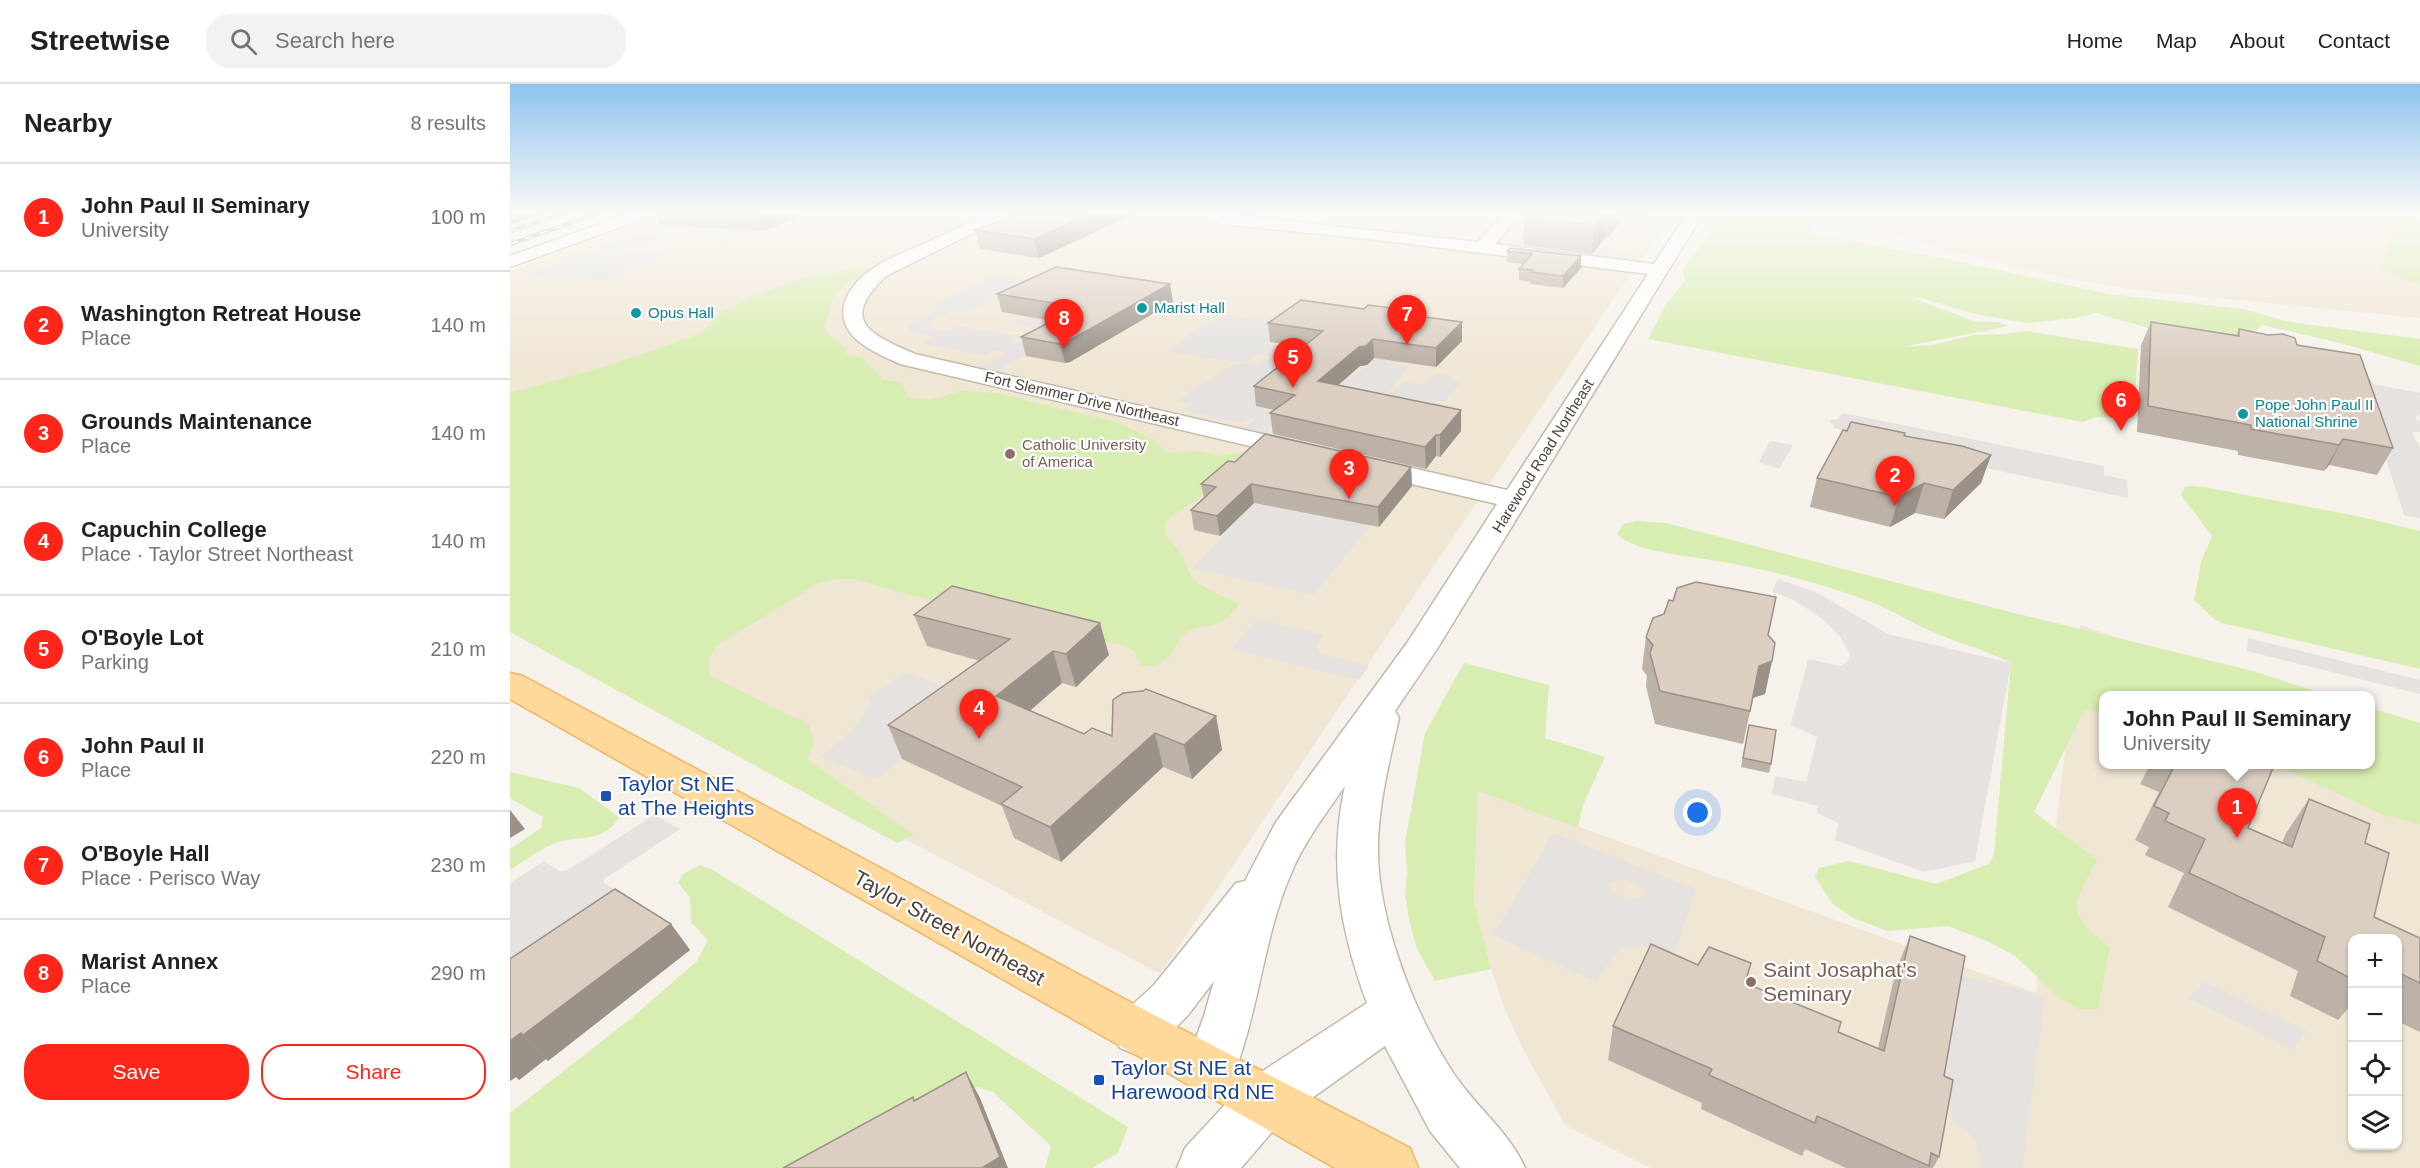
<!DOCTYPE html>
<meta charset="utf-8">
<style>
:root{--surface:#fff;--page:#f2f2f2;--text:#202124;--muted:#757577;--line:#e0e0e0;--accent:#ff2619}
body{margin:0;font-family:Arial,sans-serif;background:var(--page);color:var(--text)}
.controls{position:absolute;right:18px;bottom:18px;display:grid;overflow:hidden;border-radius:12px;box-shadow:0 2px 4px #0004}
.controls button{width:54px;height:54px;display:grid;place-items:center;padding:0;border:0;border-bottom:2px solid var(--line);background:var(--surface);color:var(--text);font:30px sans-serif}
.you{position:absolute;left:1188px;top:729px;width:21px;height:21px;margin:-15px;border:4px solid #fff;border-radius:50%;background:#1a73e8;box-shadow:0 0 0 9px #1a73e833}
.badge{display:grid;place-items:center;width:39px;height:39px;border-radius:50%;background:var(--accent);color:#fff;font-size:20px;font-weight:700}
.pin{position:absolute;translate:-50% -50px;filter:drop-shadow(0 2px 3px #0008)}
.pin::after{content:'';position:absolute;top:32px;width:21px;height:18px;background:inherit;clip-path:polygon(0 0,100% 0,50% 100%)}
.popup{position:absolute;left:1589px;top:607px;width:276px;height:78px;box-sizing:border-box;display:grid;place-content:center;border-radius:12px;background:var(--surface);filter:drop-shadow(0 2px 4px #0005);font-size:20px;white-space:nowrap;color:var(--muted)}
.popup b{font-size:22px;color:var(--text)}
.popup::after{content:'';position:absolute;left:50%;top:100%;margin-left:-12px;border:12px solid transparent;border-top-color:var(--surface)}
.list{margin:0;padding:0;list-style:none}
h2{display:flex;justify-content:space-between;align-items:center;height:78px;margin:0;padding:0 24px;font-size:26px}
h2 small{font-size:20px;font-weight:400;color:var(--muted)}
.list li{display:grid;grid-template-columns:39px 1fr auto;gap:18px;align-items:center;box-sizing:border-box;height:108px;padding:0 24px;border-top:2px solid var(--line)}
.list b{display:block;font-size:22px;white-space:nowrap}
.list p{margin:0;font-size:20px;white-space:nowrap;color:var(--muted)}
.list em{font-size:20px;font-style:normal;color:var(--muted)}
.actions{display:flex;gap:12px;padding:18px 24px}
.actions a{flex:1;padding:14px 0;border:2px solid var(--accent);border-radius:24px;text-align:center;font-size:21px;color:var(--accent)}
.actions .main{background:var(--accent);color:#fff}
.icon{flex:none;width:33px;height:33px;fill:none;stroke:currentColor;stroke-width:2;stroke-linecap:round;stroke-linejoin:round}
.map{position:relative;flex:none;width:1910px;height:1084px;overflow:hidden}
header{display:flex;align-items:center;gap:36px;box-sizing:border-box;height:84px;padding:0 30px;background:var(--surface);border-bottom:2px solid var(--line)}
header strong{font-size:28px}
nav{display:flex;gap:33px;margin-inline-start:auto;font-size:21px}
.search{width:420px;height:54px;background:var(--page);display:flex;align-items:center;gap:15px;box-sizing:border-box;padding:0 21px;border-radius:24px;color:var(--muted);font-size:22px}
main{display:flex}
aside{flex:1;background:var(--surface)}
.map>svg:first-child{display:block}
</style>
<header>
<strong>Streetwise</strong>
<div class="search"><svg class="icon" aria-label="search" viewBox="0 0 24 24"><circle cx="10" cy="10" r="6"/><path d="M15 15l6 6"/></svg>Search here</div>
<nav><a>Home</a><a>Map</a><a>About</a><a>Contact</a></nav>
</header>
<main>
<aside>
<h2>Nearby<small>8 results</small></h2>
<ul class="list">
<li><span class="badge">1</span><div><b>John Paul II Seminary</b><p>University</p></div><em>100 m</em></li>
<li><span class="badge">2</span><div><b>Washington Retreat House</b><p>Place</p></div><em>140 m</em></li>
<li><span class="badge">3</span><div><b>Grounds Maintenance</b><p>Place</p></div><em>140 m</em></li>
<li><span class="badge">4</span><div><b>Capuchin College</b><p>Place · Taylor Street Northeast</p></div><em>140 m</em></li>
<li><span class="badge">5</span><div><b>O'Boyle Lot</b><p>Parking</p></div><em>210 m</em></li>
<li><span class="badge">6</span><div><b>John Paul II</b><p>Place</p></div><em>220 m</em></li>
<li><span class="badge">7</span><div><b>O'Boyle Hall</b><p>Place · Perisco Way</p></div><em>230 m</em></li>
<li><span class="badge">8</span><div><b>Marist Annex</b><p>Place</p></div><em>290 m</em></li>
</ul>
<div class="actions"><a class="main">Save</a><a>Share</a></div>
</aside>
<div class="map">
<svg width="1910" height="1084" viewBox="0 0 1910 1084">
<rect width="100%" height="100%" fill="#f6f2eb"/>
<g fill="#f0e6d4" fill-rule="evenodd">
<path d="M159,128h1007l-49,67 -467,695 -650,-345v-358z"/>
<path d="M1327,128h583v106l-285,-28 -69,-12 -129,-31 -40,-12z"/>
<path d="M1570,541l213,70 -189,1v68h266l50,-26v430h-769l-86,-43 -43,-78 -18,-40 -13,-39 -17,-65 4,-113 558,203zM1842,854h46v208h-46z"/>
</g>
<g fill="#d8edb1">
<path d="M1210,128h63l30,6v16l129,24 167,36 134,15 47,13 130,17v27l-76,-22 -82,-19 -13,14 -76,-4 -77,-22 -20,5 -49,5 -52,-9 -54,-16h-9l65,24h22l10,4 -107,21 31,-2 40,-10 32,-1 21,-3 112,18 -4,69 -38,-1 -13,5 -435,-83 20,-38 17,-20 -3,-10 22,-30z"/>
<path d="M1882,128h28v73l-29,-11 -10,-7 13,-39z"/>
<path d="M359,184l1,1c-11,7 -33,17 -37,31 -4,9 -4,18 -9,27l6,9 15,11v8l17,2c6,10 15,13 21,23l19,2 5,15 22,3 32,-9 35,2 124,30 34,17 13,13 30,-2 23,5 31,-5 -23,27 -61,42c-7,18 8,23 15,36 6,10 5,18 14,25 12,10 29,16 43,23 -20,30 -34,15 -56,31 -6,4 -6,10 -10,16 -7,11 -20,17 -32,15l-7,-15 -15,-7 -45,-7 -135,-34 -85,-24h-17l-20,5 -101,62 -7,13 1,17 79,40 18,5 7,19 -6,20 106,75 -17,8 -387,-211v-239l95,-26 85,-30c4,-1 9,-3 12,-6 7,-4 10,-12 16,-16 38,-24 107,-47 151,-47z"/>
<path d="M1679,402l15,1 153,29 63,15v138l-198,-46 -9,-5 -19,-18 7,-38 11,-26 -31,-41 4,-8z"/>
<path d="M1126,437l30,2 344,89 243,59 74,24 -223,1 -1,16 -19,-1 -50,101 63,48c-25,47 -33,52 13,87l-12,62h-20l-17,-10 -47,-44 -25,-13 -41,-16 -60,5 -35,-13 -20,-14 -18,-27 4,-9 30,-7 87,23 53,-20 5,-10 17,-191c-24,-13 -51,-19 -76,-30 -21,-9 -40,-21 -61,-30 -52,-20 -108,-34 -163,-43 -22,-4 -82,-9 -94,-27l7,-9z"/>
<path d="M954,579l85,22 -4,53 60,19 -22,48 -5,23 -100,-37 -4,111 17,67 -56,12 -18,-32 -7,-25 -5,-28 2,-24 -2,-29 20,-110z"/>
<path d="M1861,624l49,15v101l-36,-9 -109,-50 95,-1z"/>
<path d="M0,688l69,16 40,29c-16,29 -44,16 -68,28 -14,6 -28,17 -41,25v-21l31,-21 2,-11 -33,-19z"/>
<path d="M190,781l13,5 415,257 -10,26 -26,15h-47l6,-22 -58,-54 -16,-5 -19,6 -136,75h-312v-55l124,-97 63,-55 11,-21 -17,-18 -1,-25 -12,-14 5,-9z"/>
</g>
<g fill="#e5e2df" fill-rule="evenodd">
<path d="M908,128h31l-7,7 9,3 -23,9 -21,-3 14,-12 -5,-2z"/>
<path d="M170,144l81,3 -23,10 -29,-1 11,-6 -31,-2 -56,13 -14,7 5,1 11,-4 39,2 -67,29 -81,-5 74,-28 13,-1 -2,-2 12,-5 14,-1z"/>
<path d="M1028,156l79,9 5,6 12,1 -3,5 -101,-13z"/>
<path d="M486,191l37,6 -64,30h-16l-24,11 -2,5 19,4 13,-5 61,10 -9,6 14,1 32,-11 -49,-9 33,-8 19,-8 50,8 -19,11 5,1 -3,3 7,1 -4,4 6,1 -11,5 -28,-5 -59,30 -3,4 2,3 -29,-7 14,-2 15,-7 2,-4 -3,-2h-9l-10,4 -62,-12 12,-6 -24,-6 -1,-4 3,-4 28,-14v-3l-7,-1z"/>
<path d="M711,230l58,9 8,4 -21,16 4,3 16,1 28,-11 32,39 9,1 26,-24 22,3 -9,9 15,3 -21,24h5l11,-9 19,3 14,-11 12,2 1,3 12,2 -17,20h-17l21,5 -5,7 16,3 -28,34 -157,-27 -7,5 1,6 -30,-7 9,-2 8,-6 -2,-2 -15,6 -56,-13 8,-6 -14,-4 59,-37 21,2 13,-7 -2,-2 -10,-2 -10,7 -16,1 -64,-11 19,-12 -4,-1z"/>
<path d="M1834,290l26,5 3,5 47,9v20l-5,5 5,4v10h-8l8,16v70l-16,-3 -42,-130z"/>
<path d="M1333,329l261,53v9l23,5 1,18 -286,-60v-8l-8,-2 -4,-8 8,-1z"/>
<path d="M1260,357l23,4 -14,24 -20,-7z"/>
<path d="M749,408l112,33 -57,70 -122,-27 31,-31 -3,-1 24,-23z"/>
<path d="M1267,495l39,13 72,42 123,29 -36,198 -51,11 -89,-32 3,-17 -21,-10 1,-7 -46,-12 3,-18 31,6 11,-45 -26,-12 17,-66 32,7 8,-5 2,-7 -11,-19 -19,-18 -28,-18 -19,-7z"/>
<path d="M748,535l66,16 -7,11 3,8 49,12 -10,14 -128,-31z"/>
<path d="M1738,554l172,42v14l-173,-43z"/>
<path d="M396,588l35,13 9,1 -45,71 -28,22 -57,-22 33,-27 18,-28 -4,-4z"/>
<path d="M144,731l26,14 -76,50v4l17,11 -111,76v-87l34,-22 16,10 8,-1z"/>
<path d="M1043,749l143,56 -23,68 -29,-11 -22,3 -11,10 -15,23 -102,-47zM1114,795l18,8 2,4 -1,6 -16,3 -16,-9v-9z"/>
<path d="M1442,889l93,23 -23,172h-41l-6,-28 -11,-12 -12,-6 1,-13 -24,-11z"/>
<path d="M1695,898l102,49 -14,18 -105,-51z"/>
</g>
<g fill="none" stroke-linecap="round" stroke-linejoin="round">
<g stroke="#c3b9ac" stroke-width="3">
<g id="minor">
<path d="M123,128h23l-2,3 -144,52v-11z"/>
<path d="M480,128h21l-2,3 -123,61c-47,45 -17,58 29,78l395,91 4,5 -4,5 -9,3 -401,-94c-15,-7 -32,-14 -44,-25 -26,-24 -8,-55 18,-71 16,-11 36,-18 54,-26 21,-10 42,-20 62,-30z"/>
<path d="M697,128h17l1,2 253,28 27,-30h17l-27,32 159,20 34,-52h16l-267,437 -42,62 4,7c-9,41 -20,83 -21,126 -2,72 36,170 76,230 22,33 56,59 71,94h-65l-30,-37 -45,-85 -101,72 -43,50h-64l8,-20 61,-66 121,-79c-27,-73 -39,-140 -22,-217 -20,29 -42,57 -55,90 -29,68 -31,143 -62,212l-18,7 -18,-7 -8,-17 20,-55 10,-35 -26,34 -32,33 -18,7 -18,-7 -7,-16 7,-16 34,-31 82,-102 9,-2 31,-59 131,-179 90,-139 -137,-32 -4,-6 4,-6 9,-2 138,32 141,-216 -253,-32 -174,-18 -14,-6 -2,-3z"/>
</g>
</g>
<g stroke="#eeb662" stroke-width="3">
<path id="major" d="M0,589l13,3 633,340 254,132 8,20h-83l-825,-469z"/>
</g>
<use href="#minor" fill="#fff" fill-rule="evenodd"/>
<use href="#major" fill="#ffd99b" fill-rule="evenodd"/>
<g stroke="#9a9a9a" stroke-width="4">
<g id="rail">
<path d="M0,147l57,-19"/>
<path d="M0,160l92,-32"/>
</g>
</g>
<use href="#rail" stroke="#fff" stroke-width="2" stroke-dasharray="8" stroke-linecap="butt"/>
</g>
<g fill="#bdb2a7">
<path d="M144,128h154l-44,19 -104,-6z"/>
<path d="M628,128l-99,46 -59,-9 -5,-19z"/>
<path d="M1019,128h118l-4,5 -8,-1 -6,7 -9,-1 -12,15h-2l-14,17 -69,-9 1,-28z"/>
<path d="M997,167l74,5v12l-18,20 -33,-4v-2l-11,-2v-11l4,-5 -16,-2z"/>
<path d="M487,210l176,8 -103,60 -5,1 -39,-7 -5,-19 32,-16 -51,-9z"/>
<path d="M889,229l63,28 -26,26 -62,-9 -7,7 -7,1 -22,19 123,46 -21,26 -4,-1 -10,13 -153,-35 -3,-21 4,-3 -18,-4 -2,-20 50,-39 -34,-5 -2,-19z"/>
<path d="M1641,238l85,13 3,-6 58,16 96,103 -16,27 -48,-10 -5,6 -86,-16v-4l-101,-19 4,-87z"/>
<path d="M1395,352l86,19 -10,28 -37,36 -29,-6 -25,14 -80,-20 7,-29z"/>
<path d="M725,378l176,5 1,19 -33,41 -125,-24 -34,33 -26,-6 -3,-20 13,-12 -3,-14z"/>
<path d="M1163,517l95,34 4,26 -7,33 -12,4 -10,46 -88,-20 -9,-38 1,-10 -5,-7 4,-32z"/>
<path d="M404,531l195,40 -33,32 -14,-4 -32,28 54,23 28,2 104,-20 6,34 -30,29 -29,-12 -102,95 -47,-24 -12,-32 -100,-47 -14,-34 92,-64 -53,-15z"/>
<path d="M1239,641l22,39 -2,9 -28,-6z"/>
<path d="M1640,681h116l-18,63 34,15 4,-10 23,-34 56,44 9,74 46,21v94l-23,-11v-49l-45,-33v65l-14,16 -48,-24 8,-25 -130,-64 16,-34 -39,-18 4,-8 -14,-7 24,-48 -19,-8z"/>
<path d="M161,840l19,26 -142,111 -2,-2 -27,21 -3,-3 -6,4v-122z"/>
<path d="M1400,852l34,140 -5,81 -6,11h-87l-41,-19 -3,7 -101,-47 1,-6 -94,-43 5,-34 85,-61 48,19 92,48 40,16 18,-78z"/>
</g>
<g fill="#9a9188">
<path d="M0,128h39l-39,13z"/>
<path d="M246,128h52l-44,19z"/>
<path d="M585,128h43l-99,46 -5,-19z"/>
<path d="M1095,128h3l-2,25 -14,17 2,-29z"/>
<path d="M1100,128h11l-1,10 -12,15z"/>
<path d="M1120,128h6l-1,4 -6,7z"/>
<path d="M1071,172v12l-18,20v-12z"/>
<path d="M660,200l3,18 -103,60 -5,1 -5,-19z"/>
<path d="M952,238v19l-26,26v-19z"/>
<path d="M863,255l1,19 -7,7 -7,1 -40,35 -2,-20 41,-34z"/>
<path d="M951,326v21l-21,26v-22z"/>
<path d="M926,351v21l-10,13 -1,-22z"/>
<path d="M1833,355l-14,26 -5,6 15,-26z"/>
<path d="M1481,371l-10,28 -37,36 9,-29z"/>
<path d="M901,383l1,19 -33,41 -1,-20z"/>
<path d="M1414,399l-9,30 -25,14 9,-30z"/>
<path d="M741,400l3,19 -34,33 -3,-20z"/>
<path d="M590,539l9,32 -33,32 -10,-33z"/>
<path d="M543,567l9,32 -54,46 -12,-33z"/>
<path d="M1262,577l-7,33 -13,4 7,-32z"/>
<path d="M706,632l6,34 -30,29 -8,-34z"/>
<path d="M645,649l8,34 -102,95 -11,-35z"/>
<path d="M0,726l15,19 -15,9z"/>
<path d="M161,840l19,26 -142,111 -25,-26z"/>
<path d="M11,949l25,26 -27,21 -9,-9v-30z"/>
<path d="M0,987l6,6 -6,4z"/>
<path d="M456,988l14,26 28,70h-26z"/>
</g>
<g fill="#dccfc2" stroke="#9a9188" stroke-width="1.5">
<path d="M513,128h72l-61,27 -59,-9z"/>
<path d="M1019,128h76l-11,13 -70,-8z"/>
<path d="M1000,164l71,8 -18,20 -32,-4 2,-2 -14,-1 13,-15 -25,-3z"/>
<path d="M546,183l114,17 -105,59 -5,1 -39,-7 58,-30 -82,-13z"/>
<path d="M791,216l63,9 4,-4 31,4 -4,4 67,9 -26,26 -63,-9 -7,7 -7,1 -41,34 143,29 -21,25h-4l-11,12 -155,-34 25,-18 -41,-9 69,-55 -55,-8z"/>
<path d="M1641,238l88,14v-7l29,6 15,-1 12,4 2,7 63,10 33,93 -50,-9 -4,6 -88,-16v-4l-103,-19z"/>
<path d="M1341,338l54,11 -1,3 58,10 29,9 -38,35 -29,-7 -25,14 -82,-19 26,-48 4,1z"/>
<path d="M755,350l146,33 -33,40 -127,-23 -34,32 -26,-6 25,-23 -15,-3 27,-23 7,1z"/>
<path d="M1186,498l80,15 -8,38 7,8 -3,18 -13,5 -9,45 -90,-20 -10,-38 3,-8 -7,-8 7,-19 11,-4 5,-14 4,1 4,-13z"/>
<path d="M442,502l148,37 -34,31 -13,-3 -57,45 88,38 8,-6 20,8 1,-36 10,-7 20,-2 3,-2 70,27 -32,29 -29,-12 -105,94 -49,-23 21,-17 -134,-62 122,-86 -96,-24z"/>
<path d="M1239,641l27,5 -5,34 -28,-6z"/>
<path d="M1665,681h91l7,3 -25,60 44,19 17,-48 61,25 -5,19 24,10 -15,64 46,21v45l-23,-11v-33h-45v40l-35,-18 8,-24 -136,-64 16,-34 -40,-18 4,-8 -15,-7z"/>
<path d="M105,805l56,35 -148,111 -2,-2 -11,8v-82z"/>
<path d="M1400,852l55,20 -21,120 9,4 -14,77 -8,-4 -2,13 -112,-50 -2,7 -106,-48 3,-6 -99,-43 38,-82 47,21 11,-18 42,16 -6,20 96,39 -3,10 46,19z"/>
<path d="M456,988l34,85 -18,11h-199l130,-71 1,4z"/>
</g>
<linearGradient id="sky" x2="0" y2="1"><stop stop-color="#8dc4ee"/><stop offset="0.46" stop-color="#fbf9f6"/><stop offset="1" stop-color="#fbf9f6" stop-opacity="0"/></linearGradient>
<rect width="1910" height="280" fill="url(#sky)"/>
<g fill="#0f9aa8" stroke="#fff" stroke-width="2">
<circle cx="632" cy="224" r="6"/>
<circle cx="126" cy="229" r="6"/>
<circle cx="1733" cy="330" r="6"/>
</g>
<g fill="#8d6e63" stroke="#fff" stroke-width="2">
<circle cx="500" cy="370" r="6"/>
<circle cx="1241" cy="898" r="6"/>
</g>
<g fill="#1a4fb4" stroke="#fff" stroke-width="2">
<rect x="90" y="706" width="12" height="12" rx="3"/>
<rect x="583" y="990" width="12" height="12" rx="3"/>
</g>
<g text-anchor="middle" stroke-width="4.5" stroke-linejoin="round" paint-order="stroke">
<g font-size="15" fill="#0d838f" stroke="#fff" text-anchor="start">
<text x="644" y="229">Marist Hall</text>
<text x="138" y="234">Opus Hall</text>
<text x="1745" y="326">Pope John Paul II<tspan x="1745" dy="17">National Shrine</tspan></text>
</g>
<g font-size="15" fill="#4c4238" stroke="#fff">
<text transform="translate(572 315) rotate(13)" y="5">Fort Slemmer Drive Northeast</text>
<text transform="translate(1033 372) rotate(-58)" y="5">Harewood Road Northeast</text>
</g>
<g font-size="15" fill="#785e54" stroke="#fff" text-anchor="start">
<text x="512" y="366">Catholic University<tspan x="512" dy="17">of America</tspan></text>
</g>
<g font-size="21" fill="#164399" stroke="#fff" text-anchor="start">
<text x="108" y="707">Taylor St NE<tspan x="108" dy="24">at The Heights</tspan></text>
<text x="601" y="991">Taylor St NE at<tspan x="601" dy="24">Harewood Rd NE</tspan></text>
</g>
<g font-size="21" fill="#4c4238" stroke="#fff">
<text transform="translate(439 844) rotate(29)" y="7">Taylor Street Northeast</text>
</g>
<g font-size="21" fill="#785e54" stroke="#fff" text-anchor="start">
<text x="1253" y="893">Saint Josaphat’s<tspan x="1253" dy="24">Seminary</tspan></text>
</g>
</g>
</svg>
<div class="controls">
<button>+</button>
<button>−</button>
<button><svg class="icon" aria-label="locate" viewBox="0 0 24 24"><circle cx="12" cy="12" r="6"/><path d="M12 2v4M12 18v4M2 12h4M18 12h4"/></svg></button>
<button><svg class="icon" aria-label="layers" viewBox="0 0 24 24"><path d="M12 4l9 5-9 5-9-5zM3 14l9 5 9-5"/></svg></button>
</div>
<div class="you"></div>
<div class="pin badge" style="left:1727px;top:754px">1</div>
<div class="popup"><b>John Paul II Seminary</b>University</div>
<div class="pin badge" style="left:1385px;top:422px">2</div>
<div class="pin badge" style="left:839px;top:415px">3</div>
<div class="pin badge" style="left:469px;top:655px">4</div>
<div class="pin badge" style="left:783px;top:304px">5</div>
<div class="pin badge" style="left:1611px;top:347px">6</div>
<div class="pin badge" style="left:897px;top:261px">7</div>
<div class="pin badge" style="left:554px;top:265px">8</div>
</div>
</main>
